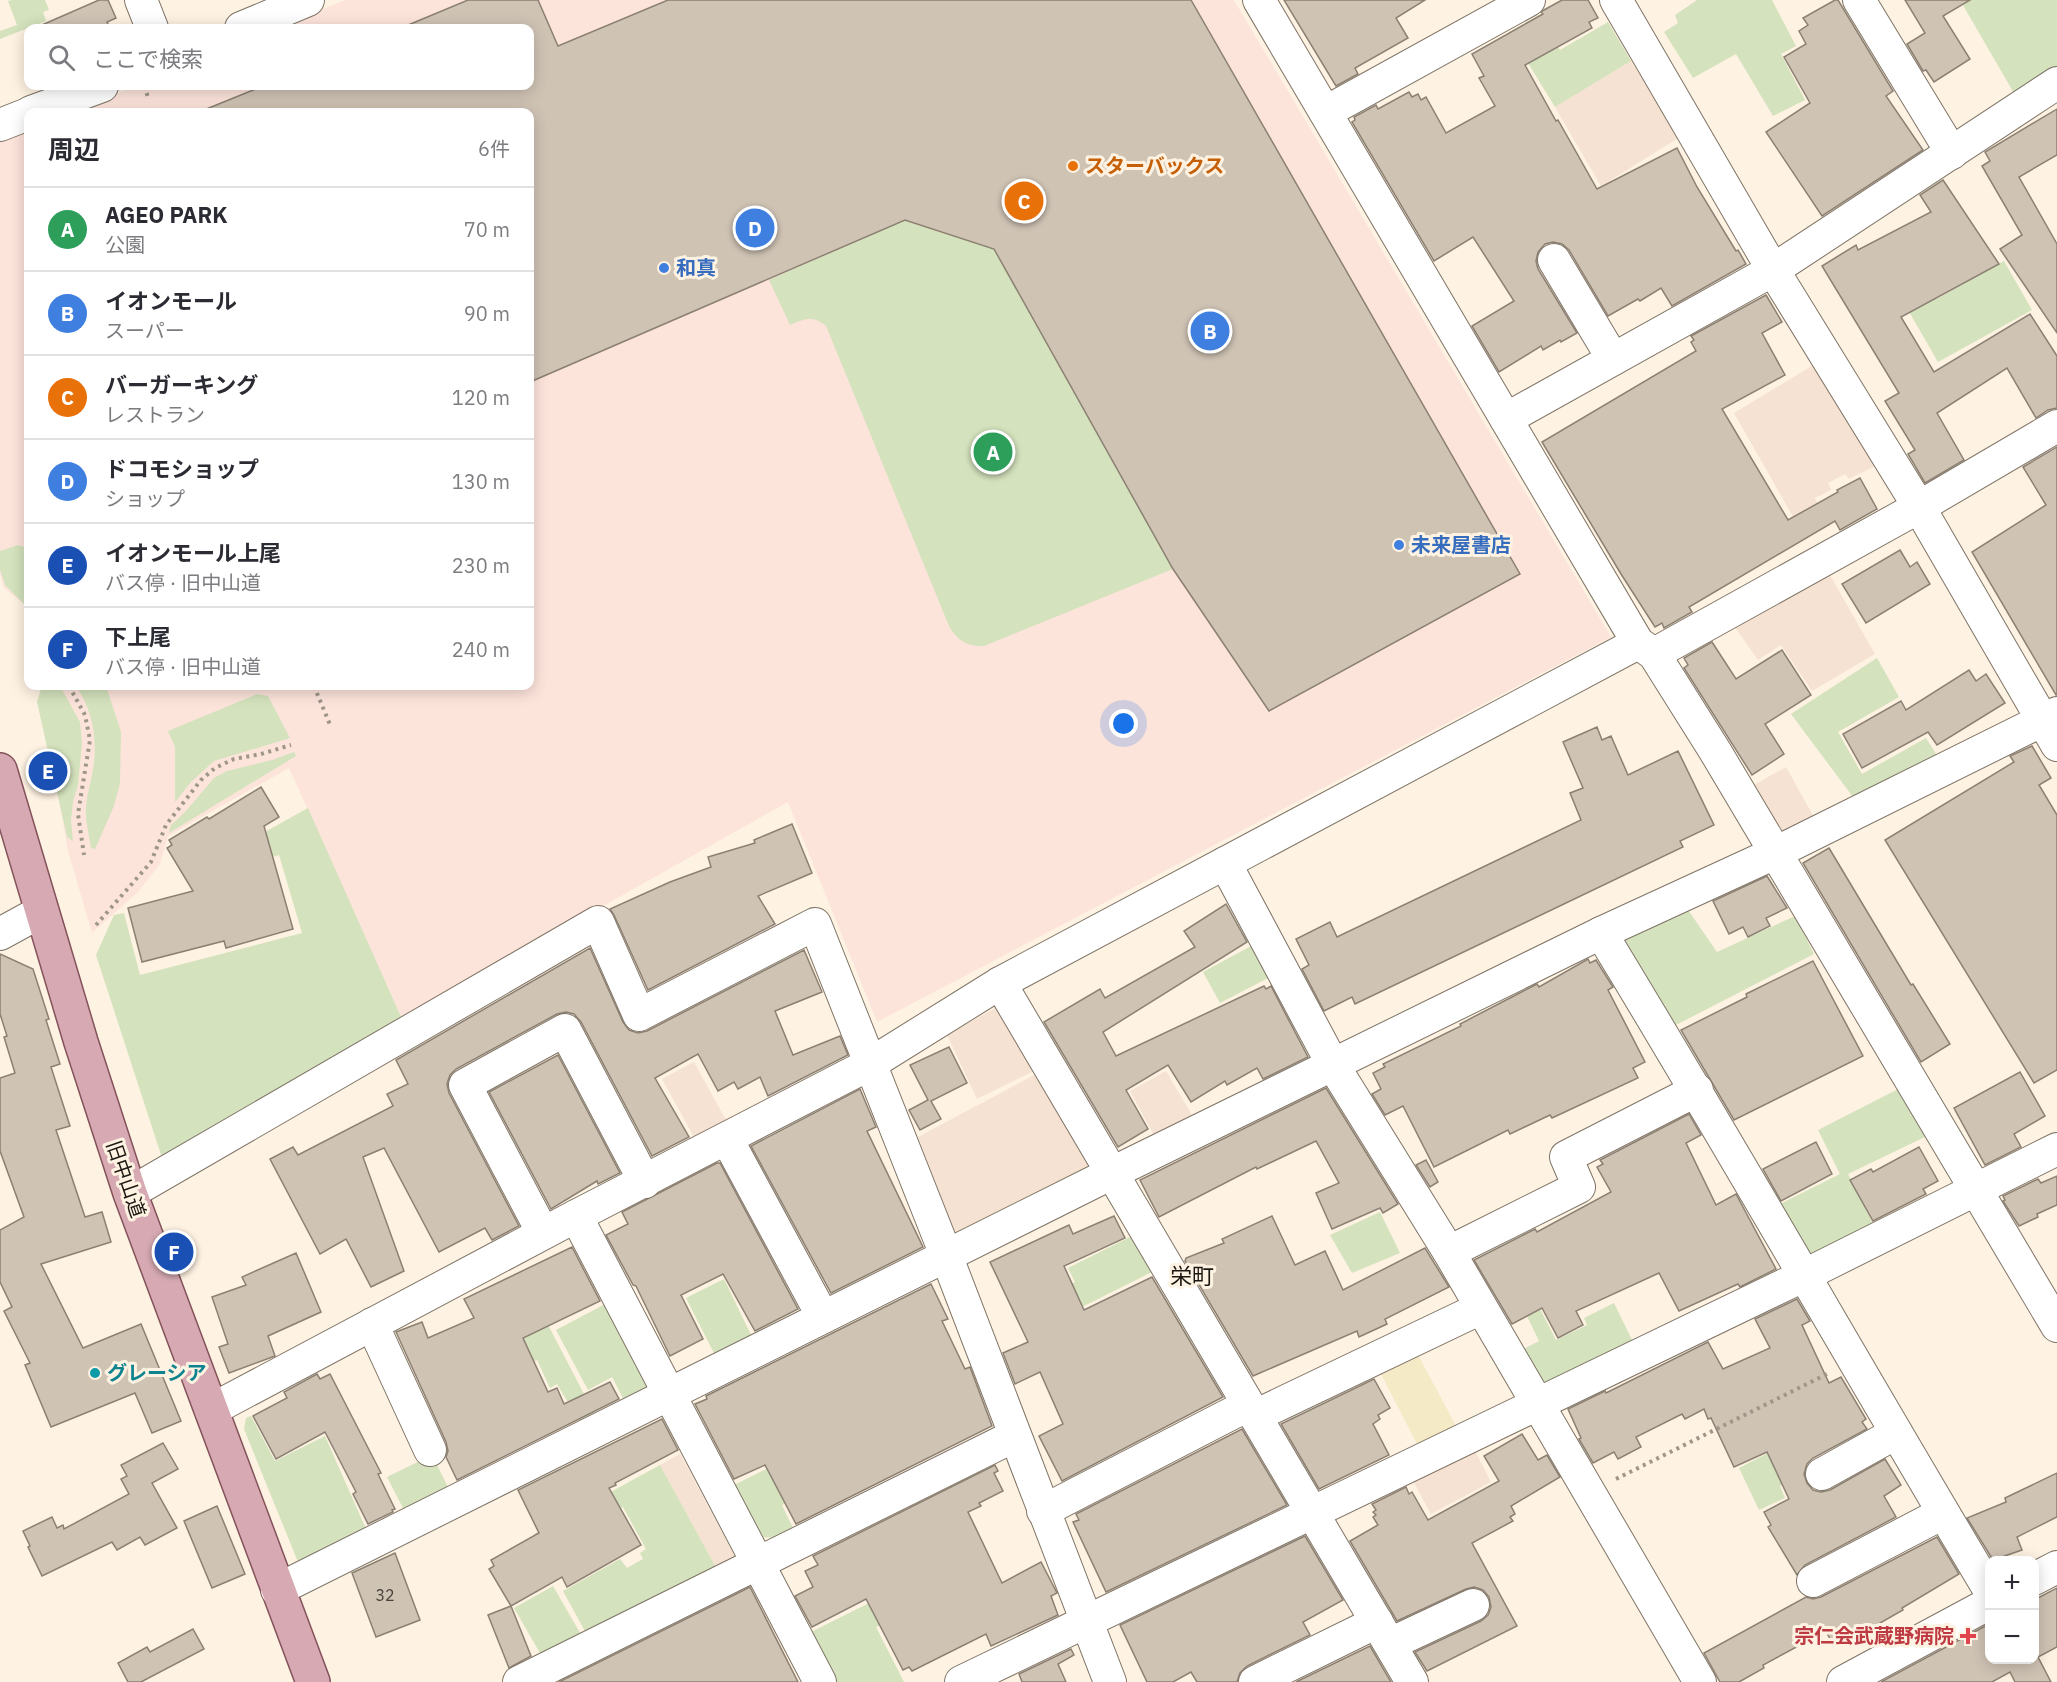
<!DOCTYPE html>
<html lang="ja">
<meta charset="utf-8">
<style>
:root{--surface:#fff;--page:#f2f2f3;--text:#2b2b33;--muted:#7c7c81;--line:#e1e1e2;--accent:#b45309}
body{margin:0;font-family:"IBM Plex Sans","Noto Sans JP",sans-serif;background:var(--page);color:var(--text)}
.controls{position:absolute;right:18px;bottom:18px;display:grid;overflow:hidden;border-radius:12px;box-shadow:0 3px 15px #0003}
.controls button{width:54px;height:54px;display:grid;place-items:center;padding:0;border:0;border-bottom:2px solid var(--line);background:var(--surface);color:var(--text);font:30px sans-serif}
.you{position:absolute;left:1124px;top:724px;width:21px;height:21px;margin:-15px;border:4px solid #fff;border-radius:50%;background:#1a73e8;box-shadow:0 0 0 9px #1a73e833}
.badge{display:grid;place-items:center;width:39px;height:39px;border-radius:50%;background:var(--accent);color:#fff;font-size:20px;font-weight:700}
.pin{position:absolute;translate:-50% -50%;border:3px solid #fff;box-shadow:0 2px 6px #0006}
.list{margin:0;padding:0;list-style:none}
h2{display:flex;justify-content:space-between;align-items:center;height:78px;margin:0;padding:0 24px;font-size:26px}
h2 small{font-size:20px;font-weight:400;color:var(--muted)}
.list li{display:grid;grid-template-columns:39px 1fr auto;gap:18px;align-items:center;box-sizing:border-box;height:84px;padding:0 24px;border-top:2px solid var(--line)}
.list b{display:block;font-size:22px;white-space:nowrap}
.list p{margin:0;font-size:20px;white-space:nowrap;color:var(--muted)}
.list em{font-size:20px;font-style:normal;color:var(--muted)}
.icon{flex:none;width:33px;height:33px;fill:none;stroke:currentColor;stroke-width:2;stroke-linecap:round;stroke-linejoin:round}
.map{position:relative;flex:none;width:2057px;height:1682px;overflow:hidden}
.search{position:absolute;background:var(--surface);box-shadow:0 3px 15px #0003;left:24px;top:24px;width:510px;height:66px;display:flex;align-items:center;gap:15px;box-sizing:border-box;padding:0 21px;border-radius:12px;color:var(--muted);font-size:22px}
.panel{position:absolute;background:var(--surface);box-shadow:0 3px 15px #0003;left:24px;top:108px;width:510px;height:582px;border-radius:12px}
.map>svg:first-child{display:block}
</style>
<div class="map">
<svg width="2057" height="1682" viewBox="0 0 2057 1682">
<rect width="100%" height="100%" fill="#fef2e2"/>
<g fill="#fde4db">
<path d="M345,0h889l377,637 -734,385 -89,-220 -386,217 -113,-251 -121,68 -8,28 -22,28 -46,41 -24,-82 -29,-165h491v-574h-459l66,-26h393v-58h-255z"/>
<path d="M28,130v498l-4,-24 -20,-16 -4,-14v-432z"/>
</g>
<g fill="#f6e2d2">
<path d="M1631,61l49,76 -79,49 -46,-79z"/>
<path d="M1815,364l60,102 -26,13 -4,-5 -17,9 3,7 -16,8 13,24 -24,14 -70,-123z"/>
<path d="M1826,568l49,86 -63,37 -31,-46 -23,15 -26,-37z"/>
<path d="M1786,767l29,52 -35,18 -28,-51z"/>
<path d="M999,1006l39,63 -61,30 -30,-64z"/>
<path d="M694,1062l33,60 -32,17 -33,-60z"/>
<path d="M1166,1071l30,51 -39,19 -27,-50z"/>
<path d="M1040,1072l59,97 -142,71 -39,-103z"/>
<path d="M1474,1449l17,33 -60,32 -18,-33z"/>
<path d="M680,1454l58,108 -19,11 -59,-108z"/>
</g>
<g fill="#d4e2bd">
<path d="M12,0h33l4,10 -6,2 3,9 -46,18v-8l17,-6 -9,-24z"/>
<path d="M1697,0h75l24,46 -15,8 24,46 -32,16 -37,-62 -43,24 -29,-46 14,-9 -3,-8z"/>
<path d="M1960,0h97v68l-42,27z"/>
<path d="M1539,15l21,35 48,-28 23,39 -76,46 -46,-75z"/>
<path d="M905,220l89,29 179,320 -189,77c-18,0 -26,-5 -35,-20l-123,-300c-14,-11 -21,-7 -36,-1l-21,-45z"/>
<path d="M2004,261l28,49 -94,52 -38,-66 27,-15 10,18z"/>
<path d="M18,545l10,3v72l-4,-16 -19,-19 -5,-15v-19z"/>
<path d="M1877,658l22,39 -61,35 24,42 64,-36 14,22 -84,41 -65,-87z"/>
<path d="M42,686h18l20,36 2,21 -4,42 -5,17 -2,18 2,21 -6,-4 -30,-135z"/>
<path d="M76,686h30l15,46 -1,51 -6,23 -19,43 -4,-1c-2,-13 -6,-28 -5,-41 1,-13 5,-25 7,-37 5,-30 0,-59 -17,-84z"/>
<path d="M257,694l11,2 22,42 -76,23 -23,21 -16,20v-55l-7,-16z"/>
<path d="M294,752l2,4 -127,77 2,-8 14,-13 29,-34 13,-7 45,-11z"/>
<path d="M308,808l94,211 -239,142 -67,-206 18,-40 10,-2 16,62 162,-42 -23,-78 -40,11 -5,-17z"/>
<path d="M1686,907l31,45 78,-36 19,38 -140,72 -56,-84z"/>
<path d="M1253,945l17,32 -50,26 -17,-31z"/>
<path d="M1902,1087l25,49 -79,38 26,52 -71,35 -27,-55 64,-32 -22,-44z"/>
<path d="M1380,1212l20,41 -48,20 -22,-38z"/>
<path d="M1140,1232l18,37 -84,42 -11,-23 12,-6 -7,-14z"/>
<path d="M724,1279l29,60 -37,18 -30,-59z"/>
<path d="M1536,1301l20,39 31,-15 -3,-7 30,-15 19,39 -95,48 -20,-38 21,-11 -16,-33z"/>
<path d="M607,1303l45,85 -27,14 -13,-25 -24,13 -32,-60z"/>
<path d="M545,1319l52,100 -14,9 -26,-44 -7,4 -13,-28 -30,15 -16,-28z"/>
<path d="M251,1416l24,45 50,-25 41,93 -68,33 -54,-133 2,-11z"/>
<path d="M1770,1452l31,24 -21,10 5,12 -26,12 -20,-42z"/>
<path d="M432,1455l19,38 -45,21 -19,-37z"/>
<path d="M660,1465l59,108 -132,62 -24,-44 57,-32 7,9 16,-9 -3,-6 6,-4 -23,-42 -78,46 -11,-19z"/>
<path d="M772,1466l16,36 -6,3 12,25 -16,8 -18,-1 -26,-52z"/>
<path d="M553,1586l30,52 -39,22 -30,-52z"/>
<path d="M871,1602l12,22 -7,3 28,55h-70l-25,-49z"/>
</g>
<path fill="#f4eac5" d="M1416,1351l41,77 -38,20 -40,-78z"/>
<g fill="#cfc3b4" stroke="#8b8072" stroke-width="1.5">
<path d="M99,0h9l8,18 -9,4 3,6h-75z"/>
<path d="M468,0h70l20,46 110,-46h523l329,574 -251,137 -96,-142 -179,-320 -89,-29 -375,162v-270h-331l64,-26h267v-58h-129z"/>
<path d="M1284,0h141l-29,18 12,20 -53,30 3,6 -22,12z"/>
<path d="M1562,0h26l10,18 -9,4 3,6 -67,37 31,56 2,-1 39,69 80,-41 20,39 39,64 2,-1 8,14 -74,42 -11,-18 -21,13 -2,-2 -30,17 -39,-66 -7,-6 -9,-2 -8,2 -7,8 -2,9 2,8 39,64 -16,9 -1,-2 -17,10 -2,-4 -42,26 -27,-46 42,-25 -41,-64 -39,24 -82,-139 3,-2 -1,-3 22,-12 2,4 31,-17 3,5 6,-3 3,6 5,-3 20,36 49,-27 -16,-28 5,-2 -12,-22 71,-40 -2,-2 3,-2z"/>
<path d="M1835,0h3l55,91 -7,5 37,54 -101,66 -56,-84 44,-29 -26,-46 22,-13 -7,-13 9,-6 -5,-7z"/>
<path d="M1905,0h65l-27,16 27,43 -36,23 -8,-12 -3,1 -16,-27 18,-11z"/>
<path d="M2057,109v46l-38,22 38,67v89l-57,-84 22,-14 -40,-69 8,-5 -5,-9z"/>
<path d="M1943,180l56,84 -98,53 33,55 96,-58 27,42v52l-9,2 -12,8 -29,-50 -70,45 27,47 -39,23 -17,-29 7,-4 -30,-49 14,-8 -77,-127 34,-21 2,5 73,-38 -11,-17z"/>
<path d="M1766,295l16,27 -20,11 23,42 -63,34 66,111 50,-28 -1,-2 23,-12 17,31 -37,21 -5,-9 -146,86 3,5 -28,16 -2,-5 -7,4 -34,-53 -79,-132 154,-91 -5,-9 3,-2 -3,-4z"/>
<path d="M2057,447v248h-1l-84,-143 74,-47 -23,-38z"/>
<path d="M1900,550l10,17 7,-5 13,22 -64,39 -24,-39z"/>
<path d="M1712,642l24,37 46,-29 29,45 -46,29 19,30 -32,21 -68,-107 4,-3 -4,-7z"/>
<path d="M1969,670l7,11 10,-7 19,29 -68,42 -9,-13 -66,36 -19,-34 58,-33 5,9z"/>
<path d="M1597,727l5,13 9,-4 17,39 50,-24 36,74 -34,16 3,6 -328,157 -3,-7 -28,14 -22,-42 7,-4 -13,-26 34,-17 7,15 244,-117 -11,-27 13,-5 -20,-46z"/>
<path d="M2032,746l19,32 -12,7 18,30v255l-23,13 -149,-243 129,-78 -4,-6z"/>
<path d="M261,787l18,30 -15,9 29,103 -67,19 -2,-7 -82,21 -14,-54 65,-17 -26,-43 5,-3 -3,-5 38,-23 2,2z"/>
<path d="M792,824l20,49 -54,23 17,28 -127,66 -34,-75 -4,-6 60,-27 41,-15 -3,-10 47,-14 -1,-3z"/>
<path d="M1829,848l82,137 2,-1 37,60 -29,18 -118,-199z"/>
<path d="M1767,876l20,32 -21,10 4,8 -22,11 -5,-10 -14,7 -16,-33z"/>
<path d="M1226,904l21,38 -144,90 13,24 148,-70 2,3 5,-3 37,71 -45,22 -6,-11 -30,17 -2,-4 -34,21 -23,-37 -42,25 22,39 -30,18 -74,-125 56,-33 5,9 90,-51 -11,-16z"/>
<path d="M590,948l33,74 6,8 9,3 9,-2 157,-81 18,42 -47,19 18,44 47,-19 8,19 -80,41 -8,-19 -22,12 -4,-7 -16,9 -20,-37 -43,24 34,59 -37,19 -71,-134 -7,-8 -8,-2 -9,2 -101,55 -6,6 -3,9 2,9 70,133 -27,14 -7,-12 -46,24 -55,-104 -21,9 41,114 -33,16 -25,-48 -26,15 -50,-95 23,-12 5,8 95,-49 -6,-12 21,-10 -12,-24z"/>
<path d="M0,954l33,15 16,50 -3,1 14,44 -9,3 19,59 -14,4 29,87 17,-5 9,30 -70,22 42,84 58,-24 40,97 -29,12 -17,-40 -84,34 -26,-62 5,-2 -26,-52 8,-4 -12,-25v-52l24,-13 -24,-66v-73l15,-5 -11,-36 3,-1 -7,-22z"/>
<path d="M1588,959l2,4 6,-3 17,27 -5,3 37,72 -12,6 5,10 -86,40 -2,-3 -40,19 -2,-4 -74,37 -31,-61 -18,9 -13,-21 9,-5 -8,-16 12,-6 -2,-3 78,-38 -1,-2 48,-25 29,-15 2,3z"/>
<path d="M1813,961l50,95 -129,64 -53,-90 66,-33 -1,-3z"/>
<path d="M949,1047l18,36 -36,18 10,18 -21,11 -11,-20 19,-10 -18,-35z"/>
<path d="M558,1055l62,118 -22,11 -1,-3 -46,28 -62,-117z"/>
<path d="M2020,1072l25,44 -31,18 7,13 -36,18 -31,-57z"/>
<path d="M1326,1088l72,116 -15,9 -3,-5 -48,21 -16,-36 23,-10 -23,-42 -59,28 -1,-2 -97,50 -19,-37z"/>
<path d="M860,1089l16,38 -9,4 56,116 -92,46 -80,-147z"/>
<path d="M1689,1114l12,21 -15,8 30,62 20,-11 40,75 -36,18 -2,-3 -59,27 -20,-38 -83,38 7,14 -25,13 -16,-30 -30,16 -38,-64 61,-31 2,3 74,-40 -14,-25 6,-3 -3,-4z"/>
<path d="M1816,1142l16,32 -51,27 -18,-32z"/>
<path d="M1919,1147l19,34 -15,8 3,5 -53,27 -23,-41 21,-11 2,3z"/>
<path d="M1426,1160l12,22 -8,5 -14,-22z"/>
<path d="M717,1163h3l78,146 -43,22 -32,-57 -42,21 22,44 -33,17 -34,-70 -3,-1 -27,-50 22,-11 -6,-12z"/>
<path d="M2057,1176v29l-20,9 1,3 -19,9 -16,-25 2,-1 -2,-4 35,-17 3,4z"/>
<path d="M1114,1216l11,22 -61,28 20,44 68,-33 71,120 -161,84 -23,-45 24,-12 -23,-52 -25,12 -12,-31 25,-11 -38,-80 79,-37 4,9z"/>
<path d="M1272,1216l23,49 30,-14 18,39 82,-42 24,39 -64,32 2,5 -28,13 -2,-6 -104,45 -68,-115 1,-3 38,-15 -2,-4z"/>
<path d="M572,1247l28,54 -77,37 25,54 9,-4 7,16 46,-22 9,17 -162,81 -11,-23 2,-6 -2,-9 -50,-110 26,-10 6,16 46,-20 -10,-19z"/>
<path d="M296,1253l25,59 -53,24 7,20 -46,17 -10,-26 9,-3 -16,-47 34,-12 -4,-8z"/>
<path d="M931,1284l17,35 -6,2 23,48 5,-2 22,59 -196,98 -31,-59 -31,14 -39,-75 12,-5 -1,-3z"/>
<path d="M1797,1299l13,22 -8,4 27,58 12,-6 25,42 -4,3 5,7 -54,29 -6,6 -3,10 3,9 6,7 8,2 9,-2 55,-31 16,26 -17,11 12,21 -91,48 -8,10 -29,-48 3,-2 -7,-13 25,-13 -22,-47 -33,15 -23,-49 -3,1 -4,-10 -19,10 -3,-5 -46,23 5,10 -23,12 -4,-7 -21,11 -14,-24 2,-1 -13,-29 37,-18 1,2 102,-51 15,27 47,-21 -15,-29z"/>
<path d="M317,1374l3,5 10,-5 51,99 -3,1 17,35 -3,1 1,2 -25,12 -15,-30 3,-2 -31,-60 -49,27 -23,-43 34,-18 -3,-6z"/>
<path d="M1374,1379l16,29 -12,7 2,4 -7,5 16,31 -70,34 -38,-65z"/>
<path d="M662,1419l16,31 -63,33 1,2 -7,3 32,57 -74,42 -5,-10 -51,29 -22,-37 5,-3 -3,-6 48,-27 -21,-43z"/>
<path d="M1242,1429l45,76 -181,87 -33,-70 6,-2 -3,-6z"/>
<path d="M1522,1434l16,26 9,-5 13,22 -49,29 4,8 -5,3 3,4 -41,22 45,83 -90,45 -12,-19 66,-31 7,-6 3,-8 -2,-10 -6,-7 -9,-3 -8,2 -69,32 -47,-80 28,-16 -5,-8 3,-2 -3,-3 3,-2 -4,-6 34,-17 3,7 3,-2 16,28 71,-39 -15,-25z"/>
<path d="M163,1443l15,26 -26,14 25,45 -32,17 -5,-8 -23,13 -5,-8 -70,34 -14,-29 2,-1 -7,-15 29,-14 5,11 6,-3 1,4 65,-35 -8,-15 6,-3 -6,-11z"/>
<path d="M995,1465l3,6 -4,2 9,18 -24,12 2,3 -13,6 34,71 39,-21 16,31 -6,3 7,19 -67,31 -5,-12 -74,37 -3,-4 -6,3 -37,-71 -54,28 -17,-31 18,-9 -8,-16 13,-6 -5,-9z"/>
<path d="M2057,1473v44l-40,20 5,13 -29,10 -26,-42 39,-16 -1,-4z"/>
<path d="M217,1506l28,68 -33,14 -28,-67z"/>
<path d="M1305,1536l38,64 -40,22 7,13 -63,31 -7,7 -3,9h-40l-6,-10 -18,10h-26l-27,-57z"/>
<path d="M1937,1537l22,37 -57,34 1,2 -42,24 -3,-5 -26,14 -6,-12 -63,34 1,3 -25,14h-19l-16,-29 102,-56 7,2 8,-2z"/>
<path d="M395,1553l25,67 -44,17 -24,-64z"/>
<path d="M750,1587l48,95h-239z"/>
<path d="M2057,1588v59l-19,10 13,25h-36l-5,-10 -18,10h-111l108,-58v35h45v-59z"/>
<path d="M511,1606l20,50 -22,12 -21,-53z"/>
<path d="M193,1629l11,20 -63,33h-13l-10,-19 29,-16 3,5z"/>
<path d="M1370,1646l21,36h-95z"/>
<path d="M1071,1649l3,6 -16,9 8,18h-44l-3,-8z"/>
</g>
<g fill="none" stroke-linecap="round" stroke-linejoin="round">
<g stroke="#7f7466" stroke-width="34">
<g id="minor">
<path d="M141,0l11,28"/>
<path d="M1259,0l379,643 16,11 61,97 342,575"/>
<path d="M1616,0l157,270 146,237 138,238"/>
<path d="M1859,0l93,153"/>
<path d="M241,28l67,-28"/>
<path d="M31,112l71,-26"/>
<path d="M1326,112l203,-112"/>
<path d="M0,125l28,-11"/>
<path d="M1554,260l59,99"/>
<path d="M1506,419l267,-149 284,-187"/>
<path d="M1654,654l265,-147 138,-81"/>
<path d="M1225,863l108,202 116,187 251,430"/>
<path d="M1601,933c133,218 258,439 389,658"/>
<path d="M0,934l42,-23"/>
<path d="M1000,983l412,699"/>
<path d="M727,1139l96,178"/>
<path d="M130,1193l468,-271 41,93 176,-91 131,331 164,427"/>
<path d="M576,1216l244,466"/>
<path d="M543,1233l-78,-148 100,-55 80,152"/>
<path d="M1449,1252l130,-65 -13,-30 131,-67"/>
<path d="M372,1324l58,126"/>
<path d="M211,1410l365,-194 294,-152 130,-81 638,-340"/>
<path d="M1255,1416l226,-108"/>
<path d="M1822,1474l74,-41"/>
<path d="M1043,1511l205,-106"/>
<path d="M2034,1579l23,-12"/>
<path d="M1813,1581l130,-68"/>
<path d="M277,1590l835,-417 489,-240 174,-80 282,-140"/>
<path d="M1390,1644l83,-39"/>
<path d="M519,1682l495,-246"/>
<path d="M961,1682l842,-406 254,-127"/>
<path d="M1255,1682l122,-60"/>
<path d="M1843,1682l147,-79"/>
</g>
</g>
<g stroke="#84525a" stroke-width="36">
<path id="major" d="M0,770l81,272 49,151 183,489"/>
</g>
<g stroke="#9f968a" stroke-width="4" stroke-dasharray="3 4.5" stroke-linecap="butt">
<path d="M144,86l4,11"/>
<path d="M69,686l16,29 5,25 -12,74 6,41"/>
<path d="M314,686l17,41"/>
<path d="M96,925l55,-63 15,-37 35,-45 14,-12 19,-9 27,-5 30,-9"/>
<path d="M1616,1479l211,-105"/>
</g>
<use href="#minor" stroke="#fff" stroke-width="32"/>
<use href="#major" stroke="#d7aab3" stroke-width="33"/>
</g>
<circle fill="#e8710a" stroke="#fef2e2" stroke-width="2" cx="1073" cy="166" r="6"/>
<g fill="#3f7fe0" stroke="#fef2e2" stroke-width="2">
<circle cx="664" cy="268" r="6"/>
<circle cx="1399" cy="545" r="6"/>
</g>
<circle fill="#0f9aa8" stroke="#fef2e2" stroke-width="2" cx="95" cy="1373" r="6"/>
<path fill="#e0444e" stroke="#fef2e2" stroke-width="2" d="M1965 1627h6v6h6v6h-6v6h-6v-6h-6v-6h6z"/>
<g text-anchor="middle" stroke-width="6" stroke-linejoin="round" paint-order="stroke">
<g font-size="16" fill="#48423a">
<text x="385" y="1601">32</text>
</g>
<g font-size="20" font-weight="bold" fill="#c56008" stroke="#fef2e2" text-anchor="start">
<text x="1085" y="173">スターバックス</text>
</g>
<g font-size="20" font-weight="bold" fill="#366cbe" stroke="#fef2e2" text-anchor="start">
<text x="676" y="275">和真</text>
<text x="1411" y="552">未来屋書店</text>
</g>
<g font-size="20" fill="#1b1711" stroke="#fef2e2">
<text transform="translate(126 1179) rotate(71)" y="7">旧中山道</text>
</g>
<g font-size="20" font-weight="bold" fill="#0d838f" stroke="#fef2e2" text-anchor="start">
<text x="107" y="1380">グレーシア</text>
</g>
<g font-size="20" font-weight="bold" fill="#be3a42" stroke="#fef2e2" text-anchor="end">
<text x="1954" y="1643">宗仁会武蔵野病院</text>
</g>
<g font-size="22" fill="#1b1711" stroke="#fef2e2">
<text x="1192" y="1284">栄町</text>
</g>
</g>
</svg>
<div class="controls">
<button>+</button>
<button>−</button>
</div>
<div class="you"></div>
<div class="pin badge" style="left:993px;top:452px;background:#2e9e5b">A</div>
<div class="pin badge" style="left:1210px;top:331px;background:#3f7fe0">B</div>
<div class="pin badge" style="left:1024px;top:201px;background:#e8710a">C</div>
<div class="pin badge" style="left:755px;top:228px;background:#3f7fe0">D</div>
<div class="pin badge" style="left:48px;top:771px;background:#1a4fb4">E</div>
<div class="pin badge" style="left:174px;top:1252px;background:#1a4fb4">F</div>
<div class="search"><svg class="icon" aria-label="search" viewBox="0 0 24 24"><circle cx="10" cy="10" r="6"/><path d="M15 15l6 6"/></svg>ここで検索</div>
<section class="panel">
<h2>周辺<small>6件</small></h2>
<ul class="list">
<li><span class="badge" style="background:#2e9e5b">A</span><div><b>AGEO PARK</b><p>公園</p></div><em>70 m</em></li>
<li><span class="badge" style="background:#3f7fe0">B</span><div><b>イオンモール</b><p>スーパー</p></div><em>90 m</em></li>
<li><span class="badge" style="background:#e8710a">C</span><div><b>バーガーキング</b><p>レストラン</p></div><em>120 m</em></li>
<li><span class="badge" style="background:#3f7fe0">D</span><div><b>ドコモショップ</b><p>ショップ</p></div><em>130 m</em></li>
<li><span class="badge" style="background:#1a4fb4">E</span><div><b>イオンモール上尾</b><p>バス停 · 旧中山道</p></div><em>230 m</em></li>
<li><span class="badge" style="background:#1a4fb4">F</span><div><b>下上尾</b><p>バス停 · 旧中山道</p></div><em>240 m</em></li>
</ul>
</section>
</div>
